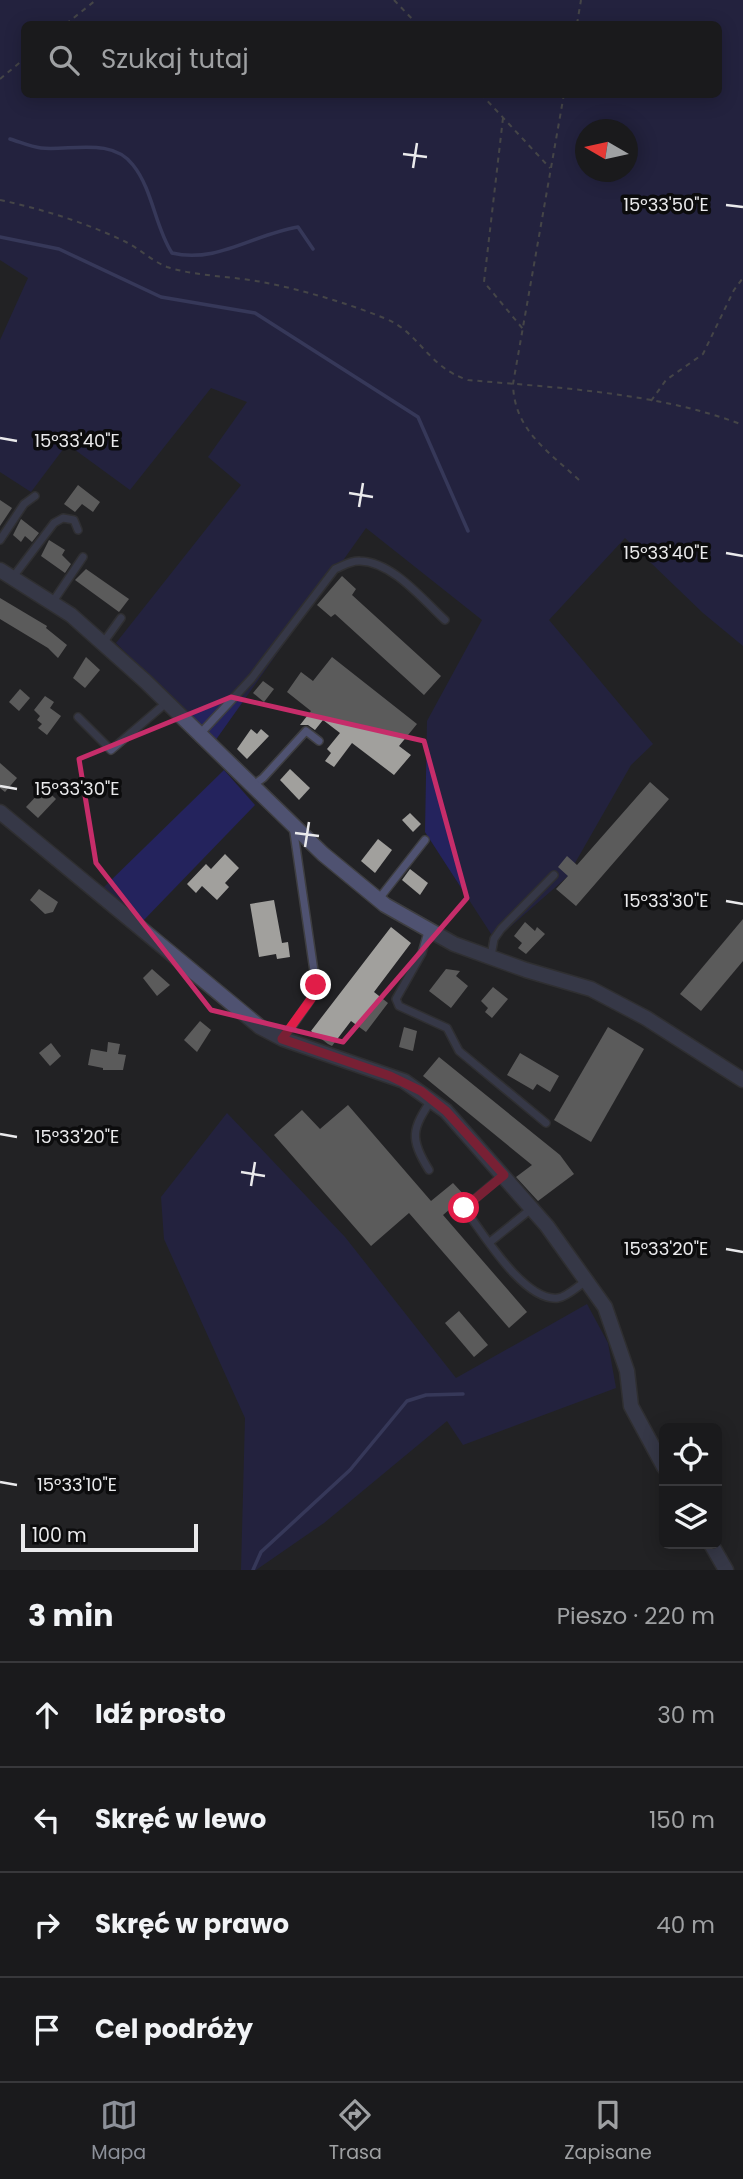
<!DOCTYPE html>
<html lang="pl">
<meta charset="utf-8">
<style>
:root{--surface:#1a1a1c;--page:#272729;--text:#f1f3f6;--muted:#9fa1a3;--line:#38383b;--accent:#8c9099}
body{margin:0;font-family:Poppins,sans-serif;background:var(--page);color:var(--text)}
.controls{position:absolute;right:21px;bottom:21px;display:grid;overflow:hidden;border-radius:10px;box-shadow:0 4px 18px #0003}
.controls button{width:63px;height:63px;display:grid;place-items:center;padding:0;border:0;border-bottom:2px solid var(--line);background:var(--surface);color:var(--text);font:35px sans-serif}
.compass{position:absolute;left:575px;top:119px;width:63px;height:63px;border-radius:50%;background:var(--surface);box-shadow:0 4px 18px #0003;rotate:279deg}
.scale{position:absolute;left:21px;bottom:18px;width:177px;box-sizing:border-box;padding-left:7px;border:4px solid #eaeaec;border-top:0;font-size:19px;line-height:24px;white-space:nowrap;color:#eaeaec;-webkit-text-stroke:5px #0c0c0d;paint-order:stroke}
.stop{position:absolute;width:21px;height:21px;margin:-16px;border:5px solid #e11d48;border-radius:50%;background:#fff}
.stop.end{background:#e11d48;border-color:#fff;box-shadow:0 2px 7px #0008}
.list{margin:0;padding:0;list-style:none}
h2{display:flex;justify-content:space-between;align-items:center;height:91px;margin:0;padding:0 28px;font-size:30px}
h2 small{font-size:23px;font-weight:400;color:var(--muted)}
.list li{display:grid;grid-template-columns:46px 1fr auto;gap:21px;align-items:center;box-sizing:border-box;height:105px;padding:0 28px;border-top:2px solid var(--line)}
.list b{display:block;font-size:26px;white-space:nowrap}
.list em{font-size:23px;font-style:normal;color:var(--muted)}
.icon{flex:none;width:38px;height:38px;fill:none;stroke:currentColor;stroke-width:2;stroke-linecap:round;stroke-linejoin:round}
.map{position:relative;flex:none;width:743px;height:1570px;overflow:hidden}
.search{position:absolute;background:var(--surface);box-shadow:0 4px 18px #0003;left:21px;right:21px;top:21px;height:77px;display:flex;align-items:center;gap:18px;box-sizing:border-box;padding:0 24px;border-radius:10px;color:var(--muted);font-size:26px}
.sheet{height:511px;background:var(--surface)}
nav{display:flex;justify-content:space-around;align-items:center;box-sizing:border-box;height:98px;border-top:2px solid var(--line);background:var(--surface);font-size:19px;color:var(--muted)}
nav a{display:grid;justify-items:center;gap:4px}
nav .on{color:var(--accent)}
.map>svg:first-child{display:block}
</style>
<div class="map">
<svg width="743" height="1570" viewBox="0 0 743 1570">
<rect width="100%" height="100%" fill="#222225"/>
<g fill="#24235d" fill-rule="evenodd">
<path d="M0,0h743v646l-40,-33 -78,-75 -76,82 104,124 -22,21 -64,112 -72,63 -70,-108 2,-111 55,-101 -116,-92 -151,213 -99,-98 125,-158 -33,-28 39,-55 -36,-14 -81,102 -63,-46 -36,48 -31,-20v-132l28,-62 -28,-18zM24,24h694v70h-694zM586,130h42v42h-42z"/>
<path d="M224,770l31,35 -113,117 -39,-34z"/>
<path d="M227,1113l118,124 111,141 131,-74 21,39 8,45 -153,57 -16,-24 -123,102 -68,47h-15l4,-152 -81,-179 -3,-42z"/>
</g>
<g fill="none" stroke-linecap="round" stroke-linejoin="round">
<g stroke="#4f5299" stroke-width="3.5">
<path d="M10,139c10,3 21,8 31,9 29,3 71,-11 92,17 20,25 22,62 39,88 44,11 82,-19 126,-26l15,22"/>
<path d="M0,237l59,12 102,48 94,16 163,104 50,114"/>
<path d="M253,1570l8,-18 89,-82 57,-69 19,-6 37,-1"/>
</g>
</g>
<g fill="#a1a09d">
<path d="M78,485l22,17 -7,10 -11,-8 -7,8 -11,-8z"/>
<path d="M0,500l12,8 -12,18z"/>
<path d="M21,519l18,14 -7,9 -7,-6 -4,6 -8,-7z"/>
<path d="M49,540l16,10 -3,5 9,9 -6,9 -24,-17z"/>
<path d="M86,569l43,30 -10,13 -44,-32z"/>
<path d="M342,576l14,13 -4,6 89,81 -17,19 -89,-81 -4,3 -14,-12z"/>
<path d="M0,598l47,28 -1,2 21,17 -9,13 -10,-10 -48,-29z"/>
<path d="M86,657l14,13 -15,18 -12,-10z"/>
<path d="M332,657l85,67 -18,22 12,9 -17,20 -42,-32 -18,24 -9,-6 6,-8 -4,-4 13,-16 -17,-13 -8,10 -7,-5h-8l11,-14 -24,-19 14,-20 12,9z"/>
<path d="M263,681l11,8 -10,13 -11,-9z"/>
<path d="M20,689l10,9 -11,13 -10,-9z"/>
<path d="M45,696l9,6 -4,6 11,8 -14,19 -9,-7 4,-4 -5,-4 3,-4 -6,-6z"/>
<path d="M251,729l6,5 4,-5 8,7 -22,23 -10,-10z"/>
<path d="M0,763l17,15 -12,14 -5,-4z"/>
<path d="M290,769l20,19 -11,12 -19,-20z"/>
<path d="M650,782l19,17 -93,107 -20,-17 12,-13 -10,-9 9,-11 10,9z"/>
<path d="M44,788l12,11 -18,19 -12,-11z"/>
<path d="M410,813l11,11 -8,8 -11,-12z"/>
<path d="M378,839l14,11 -17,23 -14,-12z"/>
<path d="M225,854l14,14 -14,15 4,4 -12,13 -15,-14 -6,7 -9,-9 19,-20 5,5z"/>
<path d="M410,869l18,14 -8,12 -18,-15z"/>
<path d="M39,889l19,13 -5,10 -8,2 -15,-14z"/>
<path d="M274,900l8,43 6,-1 2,15 -13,2 -1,-5 -17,3 -9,-53z"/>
<path d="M743,919v42l-42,50 -21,-17z"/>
<path d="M525,922l10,9 2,-4 8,7 -19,20 -8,-6 4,-5 -8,-7z"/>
<path d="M391,927l20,16 -37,49 14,11 -22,29 -15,-11 -19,25 -4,-2 -17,-13z"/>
<path d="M152,969l18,16 -13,11 -14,-18z"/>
<path d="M446,969l14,2 -4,5 12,10 -17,22 -22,-17z"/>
<path d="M493,987l15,12 -16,19 -7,-6 3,-4 -7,-7z"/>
<path d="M200,1021l11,9 -14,22 -13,-12z"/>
<path d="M404,1027l13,4 -4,20 -14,-4z"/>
<path d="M608,1027l36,22 -53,93 -37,-22z"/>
<path d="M108,1042l12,2 -2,10 8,1 -3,15h-20v-2l-15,-3 3,-16 16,3z"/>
<path d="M51,1043l10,13 -11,10 -11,-13z"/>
<path d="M520,1053l39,23 -9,16 -13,-8 -4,6 -26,-15z"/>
<path d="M439,1057l121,98 14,19 -36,27 -22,-24 16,-12 -109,-89z"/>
<path d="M348,1105l83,96 22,-18 12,13 -22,19 84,97 -18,16 -100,-115 -38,33 -97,-111 28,-25 18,19z"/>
<path d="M459,1311l29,34 -14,12 -29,-34z"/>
</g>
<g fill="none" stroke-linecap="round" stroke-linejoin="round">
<g stroke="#3e3e41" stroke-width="10">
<g id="lane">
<path d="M0,540l24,-36 11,-8"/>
<path d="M13,577l41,-54 9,-5 11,2 4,10"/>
<path d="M52,603l31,-46"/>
<path d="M103,643l18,-25"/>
<path d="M78,717l33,33 55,-47"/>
<path d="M199,735l53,-57 83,-109c8,-3 16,-9 25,-8 33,1 63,39 85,59"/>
<path d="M252,786l11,-8 43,-47 13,10"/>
<path d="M378,900l47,-60"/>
<path d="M428,932l-6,21 -26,46 3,7 48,22 12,23 87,72"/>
<path d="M491,956l3,-17 7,-10 53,-54"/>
<path d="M283,1039l28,-40 5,-14 -23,-159"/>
<path d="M429,1170c-20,-32 -17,-41 3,-71"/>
<path d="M503,1175l-39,33c19,25 60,94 94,90 9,-1 20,-12 28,-17"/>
<path d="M490,1242l41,-33"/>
</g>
</g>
<g stroke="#3e3e41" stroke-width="17">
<g id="street">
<path d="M0,570l71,45 74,66 178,173 62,51 69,39 72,26 65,19 55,29 97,62"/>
<path d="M0,812l260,215 23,12 121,42 42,30 101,115 58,81 22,64 4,35 33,61"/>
<path d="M711,1544l15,26"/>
</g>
</g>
<g stroke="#6f6f72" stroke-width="2" stroke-dasharray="5 5" stroke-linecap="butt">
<path d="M394,0l23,24"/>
<path d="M66,24l30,-24"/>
<path d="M577,24l4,-24"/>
<path d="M0,79l24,-20"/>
<path d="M481,94l69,74"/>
<path d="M564,94l-51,290c1,46 35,67 66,96"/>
<path d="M503,118l-19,164 39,47"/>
<path d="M0,200c42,9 87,23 126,42 14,7 26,19 41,25 31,10 68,9 100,16 39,8 80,20 117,35 36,14 43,49 84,62 90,8 189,12 275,45"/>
<path d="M651,401l15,-21 37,-26 31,-64 9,-12"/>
</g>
<use href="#lane" stroke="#4f5271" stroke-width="7"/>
<use href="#street" stroke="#4f5271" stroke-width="14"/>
</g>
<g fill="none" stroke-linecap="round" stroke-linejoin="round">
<path stroke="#e11d48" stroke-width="9" d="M316,985l-5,14 -29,40 108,37 31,15 25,20 58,64 -40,33"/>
</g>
<path d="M0 0H743V1570H0ZM231,697l193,44 43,157 -124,144 -132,-32 -115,-147 -17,-104z" fill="#222225" fill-opacity=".55" fill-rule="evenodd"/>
<path fill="none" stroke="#c62d6a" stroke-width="5" stroke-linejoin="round" d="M231,697l193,44 43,157 -124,144 -132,-32 -115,-147 -17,-104z"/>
<path fill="none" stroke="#eaeaec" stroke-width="2.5" d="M403,154l24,3M413,168l4,-25M726,205l17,2M0,438l17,3M349,493l24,4M359,507l4,-24M726,553l17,3M0,786l17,3M295,833l24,3M305,847l4,-25M726,901l17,3M0,1134l17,3M241,1172l24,4M251,1186l4,-24M726,1249l17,3M0,1482l17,3"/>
<g font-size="18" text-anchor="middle" fill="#eaeaec" stroke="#0c0c0d" stroke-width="7" stroke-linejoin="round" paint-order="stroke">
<text x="666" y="211">15°33'50"E</text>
<text x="77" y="447">15°33'40"E</text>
<text x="666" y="559">15°33'40"E</text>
<text x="77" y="795">15°33'30"E</text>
<text x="666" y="907">15°33'30"E</text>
<text x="77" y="1143">15°33'20"E</text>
<text x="666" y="1255">15°33'20"E</text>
<text x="77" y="1491">15°33'10"E</text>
</g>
</svg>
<div class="controls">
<button><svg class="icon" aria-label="locate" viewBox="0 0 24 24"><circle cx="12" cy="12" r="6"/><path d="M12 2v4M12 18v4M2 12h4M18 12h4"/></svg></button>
<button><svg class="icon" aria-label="layers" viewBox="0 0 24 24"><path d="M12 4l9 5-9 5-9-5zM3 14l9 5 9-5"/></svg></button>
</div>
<svg class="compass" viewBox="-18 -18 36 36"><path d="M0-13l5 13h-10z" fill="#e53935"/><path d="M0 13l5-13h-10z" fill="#9fa1a3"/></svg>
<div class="scale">100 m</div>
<div class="stop" style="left:464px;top:1208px"></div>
<div class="stop end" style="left:316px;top:985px"></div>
<div class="search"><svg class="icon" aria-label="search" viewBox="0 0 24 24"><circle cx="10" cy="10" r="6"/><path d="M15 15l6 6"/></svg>Szukaj tutaj</div>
</div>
<section class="sheet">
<h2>3 min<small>Pieszo · 220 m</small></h2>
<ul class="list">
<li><svg class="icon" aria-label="ahead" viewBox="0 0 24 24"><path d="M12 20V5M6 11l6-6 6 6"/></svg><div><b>Idź prosto</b></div><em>30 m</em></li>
<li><svg class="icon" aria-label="left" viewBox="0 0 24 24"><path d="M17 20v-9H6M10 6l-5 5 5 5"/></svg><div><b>Skręć w lewo</b></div><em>150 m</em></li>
<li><svg class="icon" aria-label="right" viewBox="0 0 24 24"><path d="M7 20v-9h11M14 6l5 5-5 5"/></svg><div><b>Skręć w prawo</b></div><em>40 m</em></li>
<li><svg class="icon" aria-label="arrive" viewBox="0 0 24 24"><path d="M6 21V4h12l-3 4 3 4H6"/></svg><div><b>Cel podróży</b></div></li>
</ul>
</section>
<nav>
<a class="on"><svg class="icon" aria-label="map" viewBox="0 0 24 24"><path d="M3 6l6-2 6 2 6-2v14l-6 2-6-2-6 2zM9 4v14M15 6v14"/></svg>Mapa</a>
<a><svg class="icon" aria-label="directions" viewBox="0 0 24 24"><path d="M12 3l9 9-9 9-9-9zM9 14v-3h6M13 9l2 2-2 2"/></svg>Trasa</a>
<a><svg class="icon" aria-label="saved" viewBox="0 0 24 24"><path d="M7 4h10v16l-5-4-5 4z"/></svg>Zapisane</a>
</nav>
